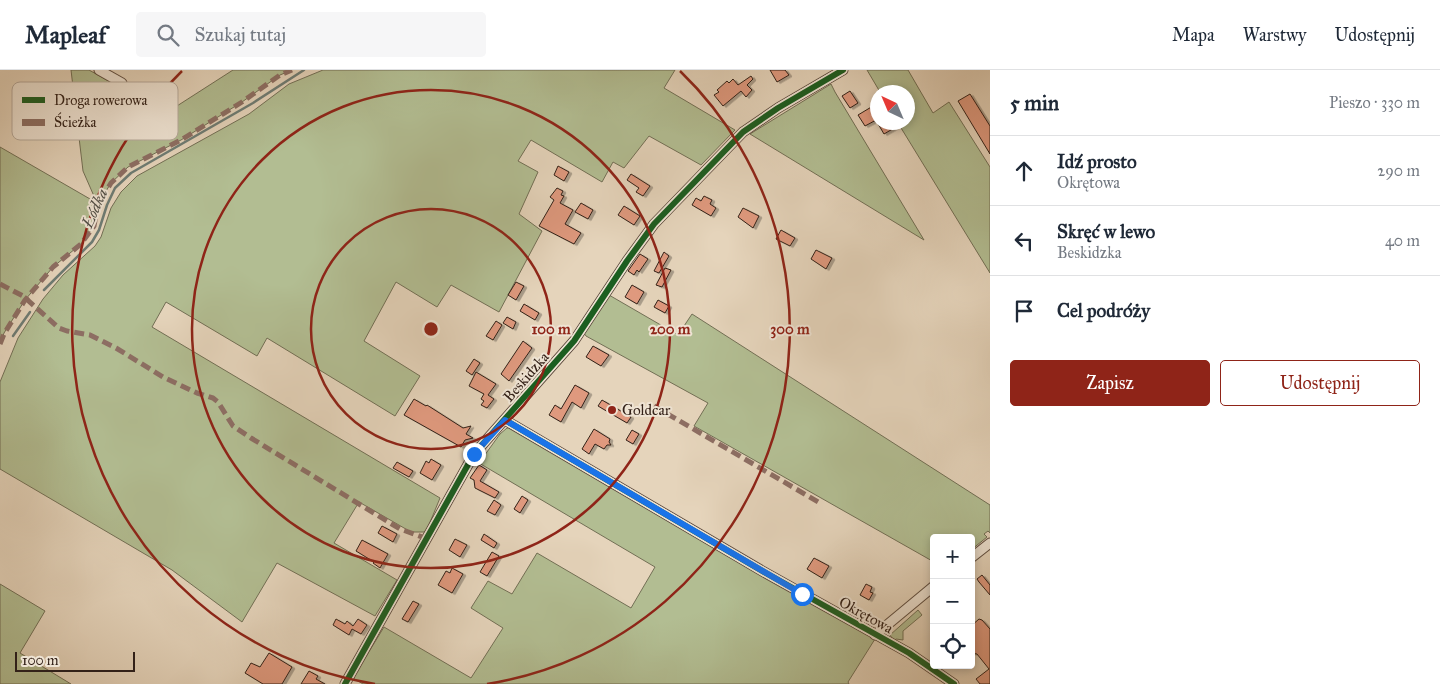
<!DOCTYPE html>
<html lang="pl">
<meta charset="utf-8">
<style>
:root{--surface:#fff;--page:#f6f6f7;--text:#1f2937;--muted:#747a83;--line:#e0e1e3;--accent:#8f2418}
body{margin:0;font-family:"IM FELL Great Primer",serif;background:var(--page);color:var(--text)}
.controls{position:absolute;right:15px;bottom:15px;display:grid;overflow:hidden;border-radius:5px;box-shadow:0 2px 8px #0003}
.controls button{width:45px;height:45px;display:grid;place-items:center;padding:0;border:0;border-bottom:1px solid var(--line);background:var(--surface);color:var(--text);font:25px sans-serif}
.compass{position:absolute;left:870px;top:15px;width:45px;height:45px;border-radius:50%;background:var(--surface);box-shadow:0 2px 8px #0003;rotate:316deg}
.scale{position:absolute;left:15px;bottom:12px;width:120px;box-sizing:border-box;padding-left:5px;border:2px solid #332118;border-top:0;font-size:14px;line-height:18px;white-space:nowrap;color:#332118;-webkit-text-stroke:4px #eee3d3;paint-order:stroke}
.stop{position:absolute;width:15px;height:15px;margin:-11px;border:4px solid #1a73e8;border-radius:50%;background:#fff}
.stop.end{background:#1a73e8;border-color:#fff;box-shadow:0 1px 5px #0008}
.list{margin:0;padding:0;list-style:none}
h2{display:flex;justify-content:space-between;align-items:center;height:65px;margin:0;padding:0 20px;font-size:21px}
h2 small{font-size:16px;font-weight:400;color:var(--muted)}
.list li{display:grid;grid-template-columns:32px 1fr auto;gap:15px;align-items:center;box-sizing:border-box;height:70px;padding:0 20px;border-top:1px solid var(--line)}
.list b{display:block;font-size:19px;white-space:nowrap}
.list p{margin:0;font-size:16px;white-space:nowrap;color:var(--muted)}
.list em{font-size:16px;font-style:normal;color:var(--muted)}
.actions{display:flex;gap:10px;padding:15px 20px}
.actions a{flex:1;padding:11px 0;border:1px solid var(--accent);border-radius:5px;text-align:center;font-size:18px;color:var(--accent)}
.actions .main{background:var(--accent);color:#fff}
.icon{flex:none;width:28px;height:28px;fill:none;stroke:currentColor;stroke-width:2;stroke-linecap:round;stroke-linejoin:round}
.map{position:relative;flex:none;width:990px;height:614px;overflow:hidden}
header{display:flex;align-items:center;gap:30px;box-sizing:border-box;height:70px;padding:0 25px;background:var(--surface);border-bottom:1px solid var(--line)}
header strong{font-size:24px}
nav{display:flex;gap:28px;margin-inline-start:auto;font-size:18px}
.search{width:350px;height:45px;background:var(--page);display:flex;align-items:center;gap:12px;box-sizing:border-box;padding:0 18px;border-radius:5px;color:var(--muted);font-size:19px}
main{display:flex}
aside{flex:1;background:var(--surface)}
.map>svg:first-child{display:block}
</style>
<header>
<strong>Mapleaf</strong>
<div class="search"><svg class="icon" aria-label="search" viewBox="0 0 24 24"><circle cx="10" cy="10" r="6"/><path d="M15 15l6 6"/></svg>Szukaj tutaj</div>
<nav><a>Mapa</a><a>Warstwy</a><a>Udostępnij</a></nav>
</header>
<main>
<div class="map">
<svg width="990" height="614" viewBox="0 0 990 614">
<defs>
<filter id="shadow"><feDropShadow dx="3" dy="1.5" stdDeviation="0" flood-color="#0004"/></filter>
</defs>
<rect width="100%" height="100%" fill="#e5d4bb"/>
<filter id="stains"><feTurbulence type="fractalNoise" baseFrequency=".004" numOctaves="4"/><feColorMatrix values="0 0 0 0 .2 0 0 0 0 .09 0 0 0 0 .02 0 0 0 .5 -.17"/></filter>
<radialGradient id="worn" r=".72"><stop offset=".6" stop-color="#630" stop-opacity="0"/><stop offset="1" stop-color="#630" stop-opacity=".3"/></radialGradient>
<g fill="#b2bd92" stroke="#726f55">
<path d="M71,0h18l77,43 67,-43h59l-12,5 -38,27 -61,38 -53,27 -17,16 -13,21 -4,22 -13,18 -28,23 -28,33 -21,33 -4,11v-197l97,56 -14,-32z"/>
<path d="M323,0h352l-11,18 71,42 -34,35 -52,-29 -25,32 -11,-6 -11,20 -71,-42 -13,21 20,11 -19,42 23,17 -43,81 -48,-27 -14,22 -41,-25 -32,59 56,35 -25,40 -128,-78 -10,18 -91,-54 -14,25 288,171 -14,34h-15l-52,-30 -25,41 63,37 -22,36 -98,-53 -35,59 -70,-52 -172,-101v-87l18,-44 25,-39 20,-24 32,-29 6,-9 10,-29 10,-16 16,-16 112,-62 40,-30z"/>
<path d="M867,0h41l25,43 16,-11 41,65v106l-92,-150 10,-1v-30h-28z"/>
<path d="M831,14l4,8 89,148 -174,-106z"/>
<path d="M609,225l69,40 14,-21 298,191v28l-2,-2 -4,3 3,3 -16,13v-12h-37v24l-240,-136 14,-23 -122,-67 -2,-3z"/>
<path d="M507,358h5l363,211 -27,43 1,2h-486l-10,-6 31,-51 87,51 32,-50 -32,-20 17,-27 24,13 25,-41 94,55 24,-41 -176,-104 21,-29z"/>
<path d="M0,514l45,27 -25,42 51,31h-71z"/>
<path d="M918,540l4,5 -19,16v9l-7,-1 -2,2 -4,-2 2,-1 -2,-3z"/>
</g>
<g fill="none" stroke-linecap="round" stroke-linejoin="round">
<g stroke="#6e7c74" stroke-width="2.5">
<path d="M44,220l48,-48 7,-12 8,-25 8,-17 16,-15 122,-70 51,-33"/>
<path d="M13,266l17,-24"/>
</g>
</g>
<g fill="#df997e" stroke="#332118" filter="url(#shadow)">
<path d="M770,0h15l4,5 -12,7z"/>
<path d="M751,6l2,3 -6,6 5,5 -6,7 -5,-6 -18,15 -9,-11 5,-3 -2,-2 10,-9 2,2 4,-4 5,6z"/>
<path d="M850,21l8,12 -8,5 -8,-12z"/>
<path d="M970,24l20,32v28l-32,-53z"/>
<path d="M878,33v16l-13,7 -7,-11z"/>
<path d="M877,52h16l3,5 -12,7z"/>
<path d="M558,96l11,6 -5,9 -10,-6z"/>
<path d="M631,104l19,12 -7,10 -7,-4 3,-4 -12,-8z"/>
<path d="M557,118l6,3 -2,4 3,1 -4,7 13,7 -8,14 16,9 -7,11 -35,-18 15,-26 -4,-3z"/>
<path d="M704,126l8,4 -2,4 6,4 -5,8 -19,-11 4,-7 5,3z"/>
<path d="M581,133l12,7 -5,9 -13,-7z"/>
<path d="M624,136l16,10 -6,9 -16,-10z"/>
<path d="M743,138l16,8 -6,12 -15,-11z"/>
<path d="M781,160l14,8 -5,8 -14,-7z"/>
<path d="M816,180l16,8 -6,11 -15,-10z"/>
<path d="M664,182l5,4 -10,17 -5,-2z"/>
<path d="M640,184l8,5 -9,13 -2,-2 -3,5 -6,-4z"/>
<path d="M665,198l6,2 -9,17 -6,-2z"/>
<path d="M516,212l8,4 -8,14 -8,-5z"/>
<path d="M632,215l12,7 -7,12 -12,-7z"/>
<path d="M658,230l11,6 -4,7 -11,-6z"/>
<path d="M524,234l15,9 -4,7 -15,-9z"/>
<path d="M507,247l9,5 -3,7 -10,-6z"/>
<path d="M496,251l6,4 -9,15 -7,-4z"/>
<path d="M523,271l9,7 -23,33 -8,-7z"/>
<path d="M593,276l16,9 -8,11 -15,-9z"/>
<path d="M474,289l6,4 -8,12 -6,-4z"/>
<path d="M476,302l20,12 -8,11 6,4 -7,9 -6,-3 3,-4 -3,-2 3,-5 -15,-8z"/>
<path d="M575,315l14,8 -8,15 -9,-6 -11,20 -12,-7 6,-10 6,4z"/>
<path d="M414,329l12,7 1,-1 36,23 8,-2 -5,8 7,4 -8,2 -4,7 -57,-32z"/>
<path d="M602,330l29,17 -4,6 -29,-17z"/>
<path d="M594,359l16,10 -1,3 2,3h-4l-3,4 -9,-5 -6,10 -7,-5z"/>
<path d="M632,360l7,4 -6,10 -7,-4z"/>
<path d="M431,389l10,6 -9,15 -12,-7 6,-12 3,2z"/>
<path d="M397,392l16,9 -4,6 -16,-9z"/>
<path d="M479,395l8,5 -7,11 19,11 -4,6 -20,-10 -1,-8 -4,-2z"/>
<path d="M522,426l6,4 -8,13 -6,-4z"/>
<path d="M494,430l7,5 -6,10 -8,-4z"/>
<path d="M382,456l15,8 -4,8 -15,-9z"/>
<path d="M484,464l13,9 -3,5 -13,-8z"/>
<path d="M455,469l12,6 -7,12 -11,-7z"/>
<path d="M362,470l26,14 -8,14 -7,-5 1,-1 -18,-11z"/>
<path d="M492,482l7,4 -12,20 -7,-4z"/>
<path d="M814,488l15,8 -7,12 -15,-9z"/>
<path d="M452,498l11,6 -11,19 -14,-8 8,-14 4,2z"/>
<path d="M982,505l8,10v10l-11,-13 -2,-3z"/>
<path d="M866,514l6,3 -2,5 3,1 -4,7 -9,-5z"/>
<path d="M413,531l6,3 -11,18 -6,-3z"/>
<path d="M336,549l9,5 2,-3 6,5 5,-7 9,6 -6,9 -9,-5 -3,6 -16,-10z"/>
<path d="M979,549l3,1 8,9v55h-10l-4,-5 13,-10 -12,-15 -6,-1v-27z"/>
<path d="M269,583l23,14 -10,17h-19l-18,-11 6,-10 9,4z"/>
<path d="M309,601l9,5 -2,3 9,5h-24z"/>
</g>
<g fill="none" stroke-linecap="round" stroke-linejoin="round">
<g stroke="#604e41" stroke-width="11">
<g id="street">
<path d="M99,0l23,13"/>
<path d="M505,350l259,152 145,81 45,31"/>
<path d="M971,488l19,-15"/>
<path d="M875,565l59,-49"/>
<path d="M345,614l129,-230 100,-113 53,-80 27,-37 89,-92 35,-24 65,-38"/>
</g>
</g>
<use href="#street" stroke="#eee3d3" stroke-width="9"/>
<g stroke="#8d6e63" stroke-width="5" stroke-dasharray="10 5" stroke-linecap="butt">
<path d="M0,214l23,12 36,32 8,3 23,4 26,13 47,29 34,16 16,5 5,4 15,24 18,12 149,91 28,10"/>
<path d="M0,274l4,-10 21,-34 28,-33 28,-23 13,-18 4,-22 13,-21 17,-16 53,-27 61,-38 38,-27 12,-5"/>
<path d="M654,336l166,97"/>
</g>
<g stroke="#eee3d3" stroke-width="9">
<g id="cycleway">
<path d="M505,350l259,152 145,81 45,31"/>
<path d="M345,614l129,-230 100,-113 53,-80 27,-37 89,-92 35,-24 65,-38"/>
</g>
</g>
<use href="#cycleway" stroke="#1b5e20" stroke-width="6"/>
</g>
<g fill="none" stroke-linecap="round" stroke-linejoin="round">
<path stroke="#1a73e8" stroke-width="6" d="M474,384l31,-34 297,174"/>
</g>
<g fill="none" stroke="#8f2418" stroke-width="2.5">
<circle cx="431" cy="259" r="120"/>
<circle cx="431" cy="259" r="239"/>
<path d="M375 614A359 359 0 0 1 182 1M680 1A359 359 0 0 1 487 614"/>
</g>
<circle fill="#8f2418" stroke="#eee3d3" stroke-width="2" cx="612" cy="340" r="5"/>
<g text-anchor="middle" stroke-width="4" stroke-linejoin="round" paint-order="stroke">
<g font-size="15" fill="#332118" stroke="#eee3d3">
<text transform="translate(526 307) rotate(-49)" y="5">Beskidzka</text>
<text transform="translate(866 545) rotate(29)" y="5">Okrętowa</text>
</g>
<g font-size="15" fill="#332118" stroke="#eee3d3" text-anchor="start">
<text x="622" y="345">Goldcar</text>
</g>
<g font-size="16" font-style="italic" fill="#514e46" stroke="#eee3d3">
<text transform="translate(94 138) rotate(-66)" y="6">Łódka</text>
</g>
</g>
<rect x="12" y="12" width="166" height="58" rx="8" fill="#eee3d3" stroke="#b6a99b" stroke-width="1"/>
<rect x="22" y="27" width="23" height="6" fill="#1b5e20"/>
<rect x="22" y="49" width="23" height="7" fill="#8d6e63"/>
<g font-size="14" fill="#332118">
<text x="54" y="35">Droga rowerowa</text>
<text x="54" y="57">Ścieżka</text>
</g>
<circle cx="431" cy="259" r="8" fill="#8f2418" stroke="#eee3d3" stroke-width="2.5"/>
<g font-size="15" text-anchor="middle" font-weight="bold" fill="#8f2418" stroke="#eee3d3" stroke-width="4" stroke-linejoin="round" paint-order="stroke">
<text x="551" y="264">100 m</text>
<text x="670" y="264">200 m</text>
<text x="790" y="264">300 m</text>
</g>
<rect width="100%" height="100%" filter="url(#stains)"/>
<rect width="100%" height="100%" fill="url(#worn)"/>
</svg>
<div class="controls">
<button>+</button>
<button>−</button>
<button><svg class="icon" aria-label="locate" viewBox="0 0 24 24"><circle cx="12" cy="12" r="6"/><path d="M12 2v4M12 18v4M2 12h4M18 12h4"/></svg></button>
</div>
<svg class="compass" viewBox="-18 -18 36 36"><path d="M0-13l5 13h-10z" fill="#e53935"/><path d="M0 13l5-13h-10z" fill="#747a83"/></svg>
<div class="scale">100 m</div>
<div class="stop" style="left:802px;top:524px"></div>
<div class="stop end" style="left:474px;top:384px"></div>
</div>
<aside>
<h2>5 min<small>Pieszo · 330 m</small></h2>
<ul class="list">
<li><svg class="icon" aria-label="ahead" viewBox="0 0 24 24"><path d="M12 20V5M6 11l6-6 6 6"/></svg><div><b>Idź prosto</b><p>Okrętowa</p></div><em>290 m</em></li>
<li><svg class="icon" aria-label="left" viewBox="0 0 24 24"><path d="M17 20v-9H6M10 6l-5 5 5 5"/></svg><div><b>Skręć w lewo</b><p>Beskidzka</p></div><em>40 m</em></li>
<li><svg class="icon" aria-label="arrive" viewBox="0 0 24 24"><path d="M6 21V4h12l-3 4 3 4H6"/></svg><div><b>Cel podróży</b></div></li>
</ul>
<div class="actions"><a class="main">Zapisz</a><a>Udostępnij</a></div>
</aside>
</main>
